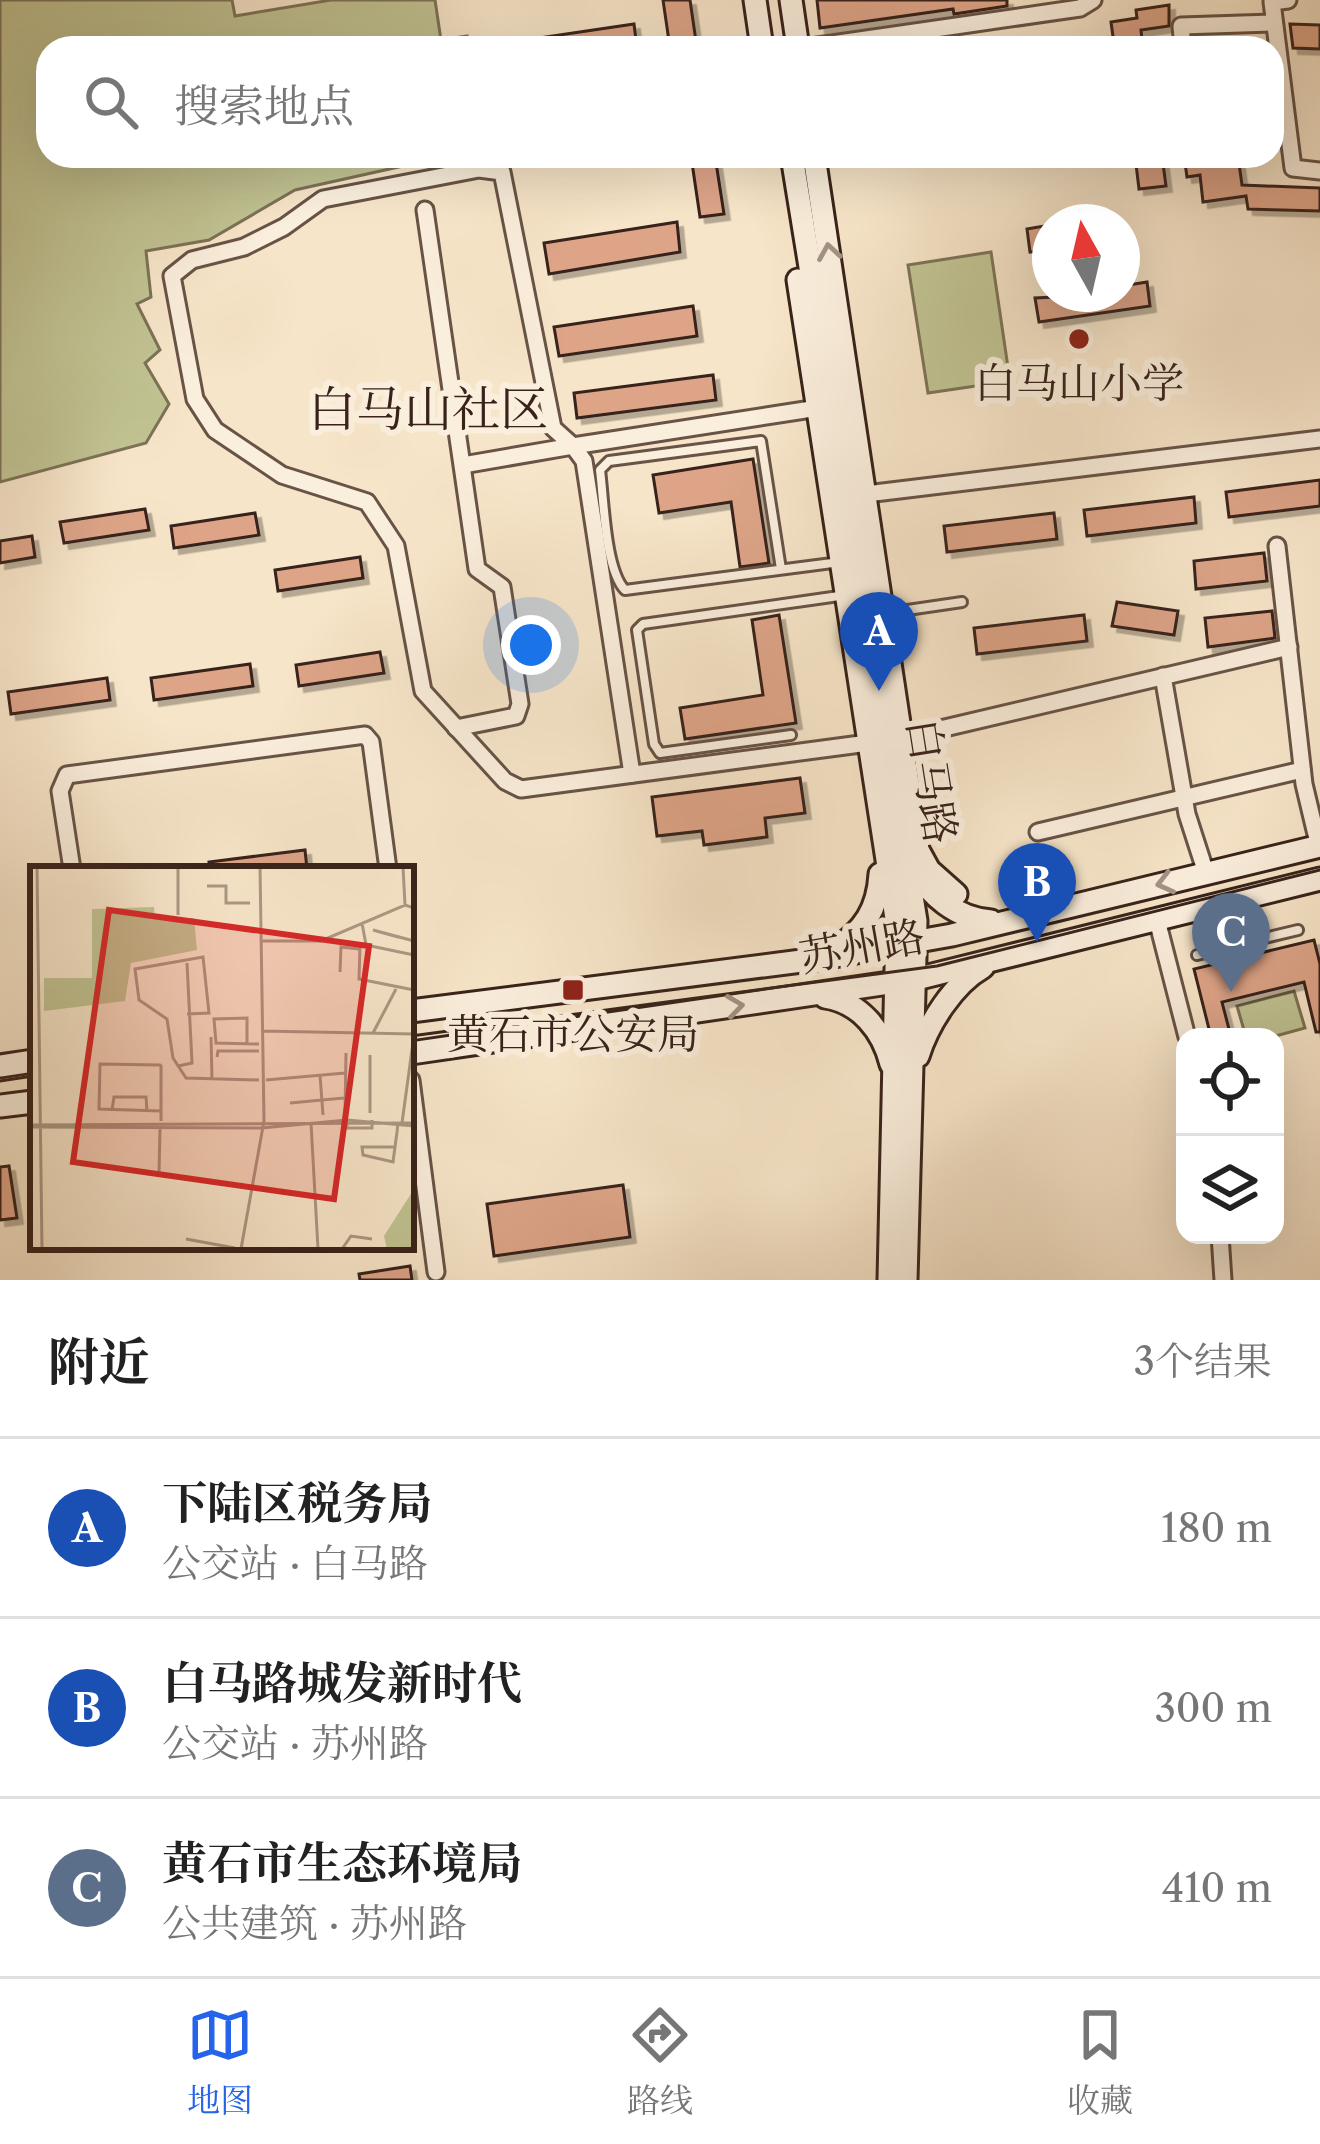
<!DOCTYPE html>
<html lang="zh">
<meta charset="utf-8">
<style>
:root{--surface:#fff;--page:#f6f6f6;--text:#222;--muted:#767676;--line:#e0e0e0;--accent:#2563eb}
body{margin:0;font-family:"Libre Caslon Text","Noto Serif SC",serif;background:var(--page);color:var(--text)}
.controls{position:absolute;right:36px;bottom:36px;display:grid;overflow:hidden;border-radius:24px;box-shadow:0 12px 48px #0002}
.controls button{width:108px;height:108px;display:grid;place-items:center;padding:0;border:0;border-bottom:3px solid var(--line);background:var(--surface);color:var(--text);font:60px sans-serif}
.compass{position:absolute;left:1032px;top:204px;width:108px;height:108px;border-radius:50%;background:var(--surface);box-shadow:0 12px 48px #0002;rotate:352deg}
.you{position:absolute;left:531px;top:645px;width:42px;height:42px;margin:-30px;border:9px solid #fff;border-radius:50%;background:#1a73e8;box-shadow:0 0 0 18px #1a73e833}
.badge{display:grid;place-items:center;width:78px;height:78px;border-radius:50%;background:var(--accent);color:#fff;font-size:39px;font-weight:700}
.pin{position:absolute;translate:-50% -99px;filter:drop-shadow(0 3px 6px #0008)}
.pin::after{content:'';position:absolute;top:63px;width:42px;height:36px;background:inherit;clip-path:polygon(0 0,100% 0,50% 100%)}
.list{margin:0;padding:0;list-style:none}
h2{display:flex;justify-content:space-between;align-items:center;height:156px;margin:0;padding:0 48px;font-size:51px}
h2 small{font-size:39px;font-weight:400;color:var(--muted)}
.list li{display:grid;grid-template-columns:78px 1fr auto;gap:36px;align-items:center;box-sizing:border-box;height:180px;padding:0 48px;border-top:3px solid var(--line)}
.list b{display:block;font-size:45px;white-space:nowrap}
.list p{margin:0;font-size:39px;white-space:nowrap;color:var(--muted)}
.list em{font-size:39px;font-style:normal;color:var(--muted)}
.icon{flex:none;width:66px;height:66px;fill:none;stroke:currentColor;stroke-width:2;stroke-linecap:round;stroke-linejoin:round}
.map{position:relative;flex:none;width:1320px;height:1280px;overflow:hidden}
.search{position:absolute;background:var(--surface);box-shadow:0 12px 48px #0002;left:36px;right:36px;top:36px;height:132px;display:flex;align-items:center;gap:30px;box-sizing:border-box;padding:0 42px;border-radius:36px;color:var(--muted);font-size:45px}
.sheet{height:696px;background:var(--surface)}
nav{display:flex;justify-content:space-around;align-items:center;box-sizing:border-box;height:168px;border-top:3px solid var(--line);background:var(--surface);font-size:33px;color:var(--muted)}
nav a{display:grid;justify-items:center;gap:6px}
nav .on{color:var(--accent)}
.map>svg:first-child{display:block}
</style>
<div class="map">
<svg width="1320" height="1280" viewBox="0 0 1320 1280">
<defs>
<filter id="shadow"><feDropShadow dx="5.5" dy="5.5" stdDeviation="0" flood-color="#0004"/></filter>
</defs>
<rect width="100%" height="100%" fill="#f7e5c9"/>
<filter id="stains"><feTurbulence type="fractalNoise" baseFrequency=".00167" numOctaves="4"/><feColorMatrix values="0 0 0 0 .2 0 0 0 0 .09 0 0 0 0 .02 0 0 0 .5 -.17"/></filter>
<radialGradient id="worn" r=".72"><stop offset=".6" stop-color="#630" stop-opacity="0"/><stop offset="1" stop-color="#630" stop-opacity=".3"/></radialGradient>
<g fill="#c1c393" stroke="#7c7256" stroke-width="3">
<path d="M0,0h232l3,16 96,-16h104l6,40 26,-4v12h-419v108h384l-11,6 -126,28 -86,50 -63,11 5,46 -14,7 23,46 -15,13 24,41 -23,39 -146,39z"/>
<path d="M991,252l19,129 -82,12 -20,-128z"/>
<path d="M1294,991l11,37 -33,9h-26l-9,-31z"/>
</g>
<g fill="#dda488" stroke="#38221a" stroke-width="3" filter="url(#shadow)">
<path d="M663,0h27l7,48h-27z"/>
<path d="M817,0h190v6l-53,8 -1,-5 -133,19z"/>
<path d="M1169,5v21l-28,4 1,10 -28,4 -3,-22 26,-4 -1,-8z"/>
<path d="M634,24l3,24h-124l-1,-6z"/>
<path d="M1290,24l30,1v24l-27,-1z"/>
<path d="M691,156h24l9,58 -24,3z"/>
<path d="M1135,156h27l4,30 -27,3z"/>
<path d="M1184,156h54l4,29 78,3v23l-72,-2 -2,-13 -43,6 -3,-27 -13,2z"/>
<path d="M677,222l3,30 -131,22 -5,-31z"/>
<path d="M1050,225v25l-20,2 -3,-23z"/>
<path d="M1147,282l3,24 -111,16 -4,-24 87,-4v-8z"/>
<path d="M693,306l4,30 -138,20 -5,-29z"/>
<path d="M713,375l3,25 -139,18 -3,-25z"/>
<path d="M753,459l16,104 -29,4 -9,-65 -72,11 -6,-38z"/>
<path d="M1320,480v26l-91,11 -3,-25z"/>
<path d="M1194,497l2,26 -109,13 -3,-26z"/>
<path d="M145,509l4,21 -85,13 -4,-21z"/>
<path d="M255,513l4,22 -85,13 -3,-22z"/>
<path d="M1054,513l3,26 -110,13 -3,-26z"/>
<path d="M32,536l3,21 -35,6v-22z"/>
<path d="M1264,553l3,28 -71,8 -2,-28z"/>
<path d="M360,557l3,21 -85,13 -3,-21z"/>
<path d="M1117,602l61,9 -4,24 -62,-9z"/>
<path d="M1272,611l3,27 -67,9 -3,-29z"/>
<path d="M779,615l17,108 -111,16 -5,-31 83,-13 -11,-75z"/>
<path d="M1084,615l3,26 -110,13 -3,-26z"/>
<path d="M380,652l4,21 -85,13 -3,-21z"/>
<path d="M250,664l3,22 -99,14 -3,-22z"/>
<path d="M107,678l3,22 -99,14 -3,-22z"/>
<path d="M800,778l5,35 -40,5 2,19 -63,8 -2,-14 -45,5 -5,-39z"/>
<path d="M305,850l2,19h-97l-1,-7z"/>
<path d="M1314,940l6,24v68h-4l-12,-50 -82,20 9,35h-20l-17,-68z"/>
<path d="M9,1166l8,52 -17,2v-53z"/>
<path d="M623,1185l7,52 -136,19 -7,-52z"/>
<path d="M410,1266l2,14h-52l-1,-6z"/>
</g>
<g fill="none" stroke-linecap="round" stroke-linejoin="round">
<g stroke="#685346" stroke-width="14">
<g id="lane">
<path d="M781,569l-20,-128 -152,20 -9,9c4,30 5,99 25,120l215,-28"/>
<path d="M887,613l75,-11"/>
<path d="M791,735l-131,18 -6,-9 -17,-114 6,-6 203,-29"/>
<path d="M1248,942l50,-12"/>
<path d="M1197,955l51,-13 -12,-40"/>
</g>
</g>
<g stroke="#685346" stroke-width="21">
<g id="street">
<path d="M1288,0l-16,2 21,166 27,3"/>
<path d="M804,48l276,-40 13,-8"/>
<path d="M1183,48l-2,-22 93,-3"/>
<path d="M425,210l52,359 25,18 18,117 -4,12 -60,12"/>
<path d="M573,446l-20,-18 -51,-256 -23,-3 -156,30 -39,28 -40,20 -52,13 -20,16 23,123 20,31 67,45 85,27 29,44 27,145 82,90 16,8 347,-46"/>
<path d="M463,465l110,-19"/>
<path d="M858,495l462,-56"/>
<path d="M1277,546l27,238 15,63"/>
<path d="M1163,676l24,138 19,59"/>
<path d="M902,738l387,-91"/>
<path d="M632,774l-48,-313 -11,-15 245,-38"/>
<path d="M1038,832l264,-62"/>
<path d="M72,869l-12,-78 7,-16 298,-40 6,7 17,127"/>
<path d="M1157,920l30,117"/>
<path d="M411,1080l25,192"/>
<path d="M1220,1235l3,45"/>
</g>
</g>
<g stroke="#38221a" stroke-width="27">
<g id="secondary">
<path d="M755,0l7,48"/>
<path d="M791,0l7,48"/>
<path d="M792,156l124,765 -10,359"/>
<path d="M814,156l104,694 11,20 27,24"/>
<path d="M798,280l99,645 -8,355"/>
<path d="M912,867c19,29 43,51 79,54"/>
<path d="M834,950c30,-19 44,-41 46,-76"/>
<path d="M825,997c35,5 58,34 66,67"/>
<path d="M411,1011l406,-52 135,-24 368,-89"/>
<path d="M411,1053l505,-74 404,-100"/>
<path d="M918,1056c10,-32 35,-72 65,-89"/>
<path d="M0,1066l33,-5"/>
<path d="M0,1106l33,-4"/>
</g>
</g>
<use href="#lane" stroke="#faeedc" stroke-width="8"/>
<use href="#street" stroke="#faeedc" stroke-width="15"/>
<use href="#secondary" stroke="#faeedc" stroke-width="21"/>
<g stroke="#38221a" stroke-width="3">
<path d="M411,1036l526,-70 383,-96"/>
<path d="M0,1081l33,-5"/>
</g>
</g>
<defs><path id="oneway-chevron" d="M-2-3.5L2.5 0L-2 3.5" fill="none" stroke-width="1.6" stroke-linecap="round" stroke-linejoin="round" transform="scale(3)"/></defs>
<g stroke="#a39285">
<use href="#oneway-chevron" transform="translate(829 252) rotate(-99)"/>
<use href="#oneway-chevron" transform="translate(1165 883) rotate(166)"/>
<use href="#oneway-chevron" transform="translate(735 1006) rotate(-8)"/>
</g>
<g fill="#8f2418" stroke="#faeedc" stroke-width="4.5">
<circle cx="1079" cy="339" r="12"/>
<rect x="561" y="978" width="24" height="24" rx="6"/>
</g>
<g text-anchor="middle" stroke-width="12" stroke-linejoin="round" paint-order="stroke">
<g font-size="42" fill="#38221a" stroke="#faeedc">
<text x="1079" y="398">白马山小学</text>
<text x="573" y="1049">黄石市公安局</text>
</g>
<g font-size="42" fill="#38221a" stroke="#faeedc">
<text transform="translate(932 781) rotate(81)" y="15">白马路</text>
<text transform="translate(862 946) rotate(-10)" y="15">苏州路</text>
</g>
<g font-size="48" fill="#38221a" stroke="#faeedc">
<text x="428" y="426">白马山社区</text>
</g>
</g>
<g transform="translate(30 866)">
<rect width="384" height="384" fill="#f7e5c9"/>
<path d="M124,41l1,12 39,-1 3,32 -66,13 -6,38 -81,10v-33h48v-69zM384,323v60h-27l-3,-13z" fill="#c1c393"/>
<path fill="none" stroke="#ab9783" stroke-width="3" d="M7,1l5,382M148,1v48M373,1l2,38M177,20h19v17h24M332,57l4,22 48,10M368,71l-25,-7 41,11M230,75h61l84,-36 9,3M336,79h-6l-1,34 55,11M310,106l1,-25 18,2M157,148l22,-1 -6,-56 -68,12 4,31 28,19 6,39 13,20 73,2M232,165l152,3M343,167l23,-44M181,171l1,43M217,178v-26l-33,1 2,24 43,1M187,191l1,-6h41M148,200l14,-3 -5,-100M290,209l3,40M236,214l79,-7M260,237l54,-5M82,244l2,-13h32l1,14M315,247l1,-60M340,247v-58M317,254v8h25v-8M131,255v-55l-1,-1 -60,-1 -1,45 62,2M281,257l7,126M372,257l12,-88M0,259l384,-2M0,261l232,1 85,-8 67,6M365,281h-33l1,8 30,7 4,-30 1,-10M129,307l1,-44M156,373l49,9M211,383l23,-128 -4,-254M312,383l9,-13 21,3"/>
<path fill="#d62828" fill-opacity="0.15" stroke="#d62828" stroke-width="6" d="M79,44l260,36 -35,253 -261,-37z"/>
<rect width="384" height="384" fill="none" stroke="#38221a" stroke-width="6"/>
</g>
<rect width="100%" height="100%" filter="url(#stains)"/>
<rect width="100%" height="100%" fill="url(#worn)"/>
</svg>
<div class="controls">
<button><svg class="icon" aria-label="locate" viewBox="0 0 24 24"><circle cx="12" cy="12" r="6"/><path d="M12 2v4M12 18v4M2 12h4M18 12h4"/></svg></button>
<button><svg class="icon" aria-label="layers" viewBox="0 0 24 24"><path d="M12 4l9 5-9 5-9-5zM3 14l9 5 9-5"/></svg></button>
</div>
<svg class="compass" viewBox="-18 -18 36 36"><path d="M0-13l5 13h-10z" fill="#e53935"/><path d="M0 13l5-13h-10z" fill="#767676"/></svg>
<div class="you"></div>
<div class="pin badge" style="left:879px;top:691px;background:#1a4fb4">A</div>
<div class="pin badge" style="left:1037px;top:942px;background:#1a4fb4">B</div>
<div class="pin badge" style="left:1231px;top:992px;background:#5c6f8a">C</div>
<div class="search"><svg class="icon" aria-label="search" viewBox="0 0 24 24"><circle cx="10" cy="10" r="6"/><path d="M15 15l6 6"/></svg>搜索地点</div>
</div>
<section class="sheet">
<h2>附近<small>3个结果</small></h2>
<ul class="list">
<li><span class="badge" style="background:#1a4fb4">A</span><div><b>下陆区税务局</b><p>公交站 · 白马路</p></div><em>180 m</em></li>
<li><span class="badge" style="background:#1a4fb4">B</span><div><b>白马路城发新时代</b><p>公交站 · 苏州路</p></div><em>300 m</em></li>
<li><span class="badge" style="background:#5c6f8a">C</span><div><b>黄石市生态环境局</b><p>公共建筑 · 苏州路</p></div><em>410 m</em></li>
</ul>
</section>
<nav>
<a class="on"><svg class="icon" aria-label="map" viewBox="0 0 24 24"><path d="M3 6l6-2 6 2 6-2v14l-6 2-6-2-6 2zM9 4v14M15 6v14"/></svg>地图</a>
<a><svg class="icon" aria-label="directions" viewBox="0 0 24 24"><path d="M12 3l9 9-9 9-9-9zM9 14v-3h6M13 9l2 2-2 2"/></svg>路线</a>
<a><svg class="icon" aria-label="saved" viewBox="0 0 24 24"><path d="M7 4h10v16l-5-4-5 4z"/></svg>收藏</a>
</nav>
